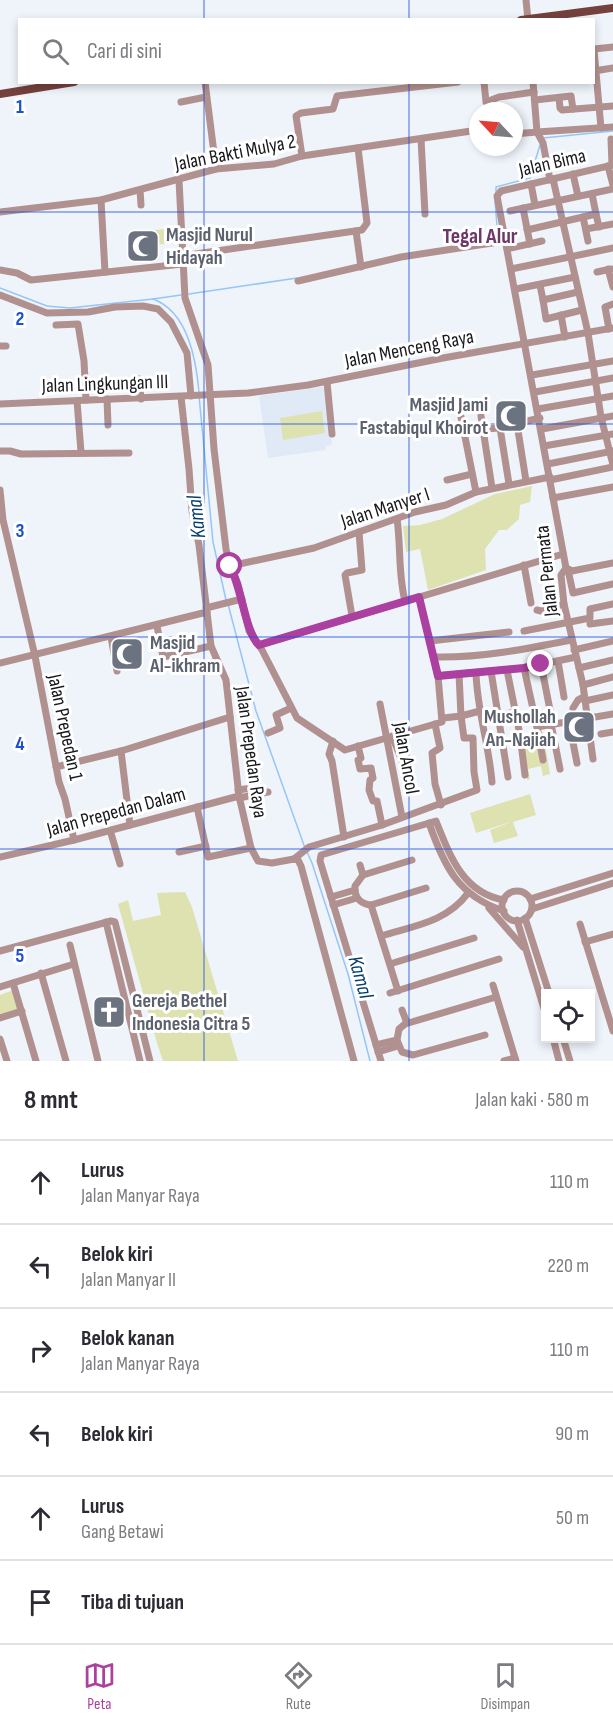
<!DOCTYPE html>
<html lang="id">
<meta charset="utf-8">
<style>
:root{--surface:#fff;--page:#f7f7f7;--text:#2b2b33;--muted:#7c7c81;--line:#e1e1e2;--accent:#ac40a0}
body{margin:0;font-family:"Sofia Sans Condensed",sans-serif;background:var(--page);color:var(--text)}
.controls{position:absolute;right:18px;bottom:18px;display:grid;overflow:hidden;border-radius:0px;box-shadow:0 3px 9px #0003}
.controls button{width:54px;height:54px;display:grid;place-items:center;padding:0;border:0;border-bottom:2px solid var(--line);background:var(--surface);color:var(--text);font:30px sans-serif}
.compass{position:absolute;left:469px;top:102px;width:54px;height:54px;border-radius:50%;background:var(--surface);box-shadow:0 3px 9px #0003;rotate:296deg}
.stop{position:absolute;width:18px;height:18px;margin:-14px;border:4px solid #ac40a0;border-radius:50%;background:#fff}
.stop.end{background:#ac40a0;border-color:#fff;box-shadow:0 2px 6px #0008}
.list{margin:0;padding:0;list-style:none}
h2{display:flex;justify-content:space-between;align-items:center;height:78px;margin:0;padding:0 24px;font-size:26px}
h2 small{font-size:20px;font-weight:400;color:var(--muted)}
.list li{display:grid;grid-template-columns:39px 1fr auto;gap:18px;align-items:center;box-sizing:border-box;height:84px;padding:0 24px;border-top:2px solid var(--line)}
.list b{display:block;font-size:22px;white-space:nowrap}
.list p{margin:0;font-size:20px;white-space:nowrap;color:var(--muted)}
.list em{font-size:20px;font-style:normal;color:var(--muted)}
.icon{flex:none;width:33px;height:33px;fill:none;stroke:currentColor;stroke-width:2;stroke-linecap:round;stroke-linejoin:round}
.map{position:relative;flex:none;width:613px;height:1061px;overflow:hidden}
.search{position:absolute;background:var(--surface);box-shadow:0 3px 9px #0003;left:18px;right:18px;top:18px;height:66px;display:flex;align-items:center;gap:15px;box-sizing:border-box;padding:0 21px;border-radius:0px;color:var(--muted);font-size:22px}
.sheet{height:582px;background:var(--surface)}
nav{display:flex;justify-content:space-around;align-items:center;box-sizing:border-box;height:84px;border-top:2px solid var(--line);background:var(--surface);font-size:16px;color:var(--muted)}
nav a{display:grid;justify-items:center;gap:3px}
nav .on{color:var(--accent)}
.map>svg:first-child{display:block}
</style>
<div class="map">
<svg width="613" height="1061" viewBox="0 0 613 1061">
<rect width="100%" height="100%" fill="#eef4fa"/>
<path fill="#dfeaf6" d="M328,386l7,48 -4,1 1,10 -6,1v4l-58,8 -9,-62z"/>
<g fill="#dde2b0">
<path d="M182,228l1,14 -29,3 -1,-15z"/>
<path d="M322,411l3,22 -42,7 -3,-22z"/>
<path d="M532,486l-2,16 -10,3 -1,14 -12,11h-8l-14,19 1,21 -58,20 -8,-41 -14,3 -3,-26 17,-1 22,-6 53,-25z"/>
<path d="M543,732l7,42 -7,2 -2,-10 -13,3 2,10 -3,1 -6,-45z"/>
<path d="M530,794l6,21 -23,7 5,14 -24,7 -4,-13 21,-8 -35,11 -6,-20z"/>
<path d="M185,892l7,15 46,154h-75l-6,-18 -39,-139 10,-4 5,21 28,-6 -4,-22z"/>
<path d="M16,989l7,19 -23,8v-21z"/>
</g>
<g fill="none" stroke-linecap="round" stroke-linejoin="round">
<g stroke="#95c6f7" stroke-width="1.5">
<path d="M543,138l70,-7"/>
<path d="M496,194v-7l34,-9 10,-33"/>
<path d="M495,201l3,37"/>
<path d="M0,288l47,18 23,2 83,-9c35,13 43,60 46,93"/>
<path d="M189,294l108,-16"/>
<path d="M153,299l28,-4"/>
<path d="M199,396l14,146 13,58"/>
<path d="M228,604l28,107 49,137"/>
<path d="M307,852l5,11 36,111 22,87"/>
</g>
<g stroke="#b1918f" stroke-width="7">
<path d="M526,0l2,20"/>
<path d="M594,49l19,-2"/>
<path d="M594,50l7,78"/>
<path d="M594,71l19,-3"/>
<path d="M205,82l11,87"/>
<path d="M484,82l2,20 13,-5 35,-5"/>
<path d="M559,98l1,10 2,2 51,-4"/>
<path d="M535,100l36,-4 2,13"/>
<path d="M181,102l25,-5"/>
<path d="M514,134l23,-2 -4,-50"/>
<path d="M421,139l4,75"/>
<path d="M611,139l1,26"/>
<path d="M302,156l-6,-40 5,-3 32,-4 4,-13 121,-14"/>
<path d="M608,166l5,19"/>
<path d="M573,174l5,22"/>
<path d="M553,179l35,154 13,84 12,48"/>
<path d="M179,180l6,118 23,67 6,84 12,100 4,17 8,18 11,47 13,19 35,68 48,32 97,-28 -4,-46 -19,-79"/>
<path d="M550,180l-7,-37 -6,-11 76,-5"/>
<path d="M531,184l4,21"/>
<path d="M140,190l1,15"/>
<path d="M592,194l4,20"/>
<path d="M101,200l4,72"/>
<path d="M523,208l7,36"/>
<path d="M510,211l103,-22"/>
<path d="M0,212l101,-12 115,-31 58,-5 28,-8 176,-26"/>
<path d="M583,217l5,24"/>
<path d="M586,229l27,-5"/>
<path d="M527,230l69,-16 3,13"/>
<path d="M356,231l5,36"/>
<path d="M507,249l35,-8"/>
<path d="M182,256l180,-26 5,-7 -9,-75"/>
<path d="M511,269l102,-21"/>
<path d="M608,269l5,18"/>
<path d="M0,270l17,3 14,7 152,-16"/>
<path d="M597,272l14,-3"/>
<path d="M298,281l103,-24 104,-16"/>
<path d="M540,285l3,15 35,-8"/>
<path d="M516,289l59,-12"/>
<path d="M0,295l47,18 41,-1 27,-5 28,-1 15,3 13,13 16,31 4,43"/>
<path d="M543,300l3,19 36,-9"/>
<path d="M561,315l4,22"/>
<path d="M56,325l22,-1 6,37 2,39"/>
<path d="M609,329l-4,-22 8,-3"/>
<path d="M0,346h6"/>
<path d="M532,375l81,-14"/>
<path d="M139,379l2,20"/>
<path d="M327,382l5,52"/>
<path d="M535,392l78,-14"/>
<path d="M181,397l8,72 3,42 7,34 12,101 15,34 13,116 12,52 7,13 14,2 22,-4"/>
<path d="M107,399l1,26"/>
<path d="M77,401l4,51"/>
<path d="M0,404l248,-11 60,-8 135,-27 170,-30"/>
<path d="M538,409l75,-13"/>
<path d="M481,416l11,72"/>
<path d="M461,417l15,75"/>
<path d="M517,424l9,57"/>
<path d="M452,428l11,-2"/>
<path d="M500,428l9,56"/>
<path d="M542,429l71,-13"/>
<path d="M465,431l33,-3 42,-10"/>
<path d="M544,446l69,-12"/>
<path d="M0,451h10l11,3 108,-1"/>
<path d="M548,464l65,-13"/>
<path d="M447,480l25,-6"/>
<path d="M550,480l63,-13"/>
<path d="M0,490l3,30 32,136 24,126 6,17 9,41"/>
<path d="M553,498l60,-11"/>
<path d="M397,519c4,27 1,55 8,82"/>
<path d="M524,565l7,38"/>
<path d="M230,566l84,-18 101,-36 31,-7 30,-13 74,-15"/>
<path d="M566,568l6,3 41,-8"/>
<path d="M568,570l5,23 40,-9"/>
<path d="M206,608l36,-9"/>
<path d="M537,610l4,1 23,-7"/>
<path d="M352,616l-7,-41 2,-2 15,-3 -3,-38"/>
<path d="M590,624l23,-3"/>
<path d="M157,626l6,31 48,-11"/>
<path d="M524,631l66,-13v-9l23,-5"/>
<path d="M111,637l6,34"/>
<path d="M430,641l79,-9"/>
<path d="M259,645l304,-91"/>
<path d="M574,650l39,-9"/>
<path d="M434,657c47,1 92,-8 137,-17"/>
<path d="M558,661l6,36"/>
<path d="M0,663l207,-51"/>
<path d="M541,664l9,46"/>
<path d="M524,668l13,59 76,-13"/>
<path d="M579,668l34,-8"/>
<path d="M189,670l27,-9"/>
<path d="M507,670l13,65 5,40"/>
<path d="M491,671l17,106"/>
<path d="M476,673c1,37 13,72 16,109"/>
<path d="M438,676l86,-8 52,-11"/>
<path d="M583,685l30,-8"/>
<path d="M585,701l28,-6"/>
<path d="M380,704l22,113"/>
<path d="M573,708l5,-8 6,-3"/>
<path d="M499,715l17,-3"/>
<path d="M443,718l18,-2 -2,-42"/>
<path d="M569,722l8,41"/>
<path d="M435,724l5,24 -8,5 3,31 6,21"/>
<path d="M551,724l9,45"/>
<path d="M537,727l6,33"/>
<path d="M268,733l12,-5 -4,-13 15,-7"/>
<path d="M601,734l12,-2"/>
<path d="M392,736l10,25 5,23"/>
<path d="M333,741l-4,13 3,7 12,76"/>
<path d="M358,746l3,12 -3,2 2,9 11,-1 2,10 -3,2 -1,10 4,11h4l5,24"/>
<path d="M121,751l9,74"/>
<path d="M593,759l-10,-74 -19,-81 -3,-29 5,-7 -69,-372 4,-5 112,-26"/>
<path d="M56,767l65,-16 109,-34"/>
<path d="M238,790l14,-2"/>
<path d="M239,798l29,-6"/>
<path d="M197,807l11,50 43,-9"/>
<path d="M429,823c15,43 29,73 75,88"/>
<path d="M110,830l10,34"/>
<path d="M179,852l27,-6"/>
<path d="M0,857l74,-17 165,-44"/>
<path d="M294,859l15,-12 73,-22 95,-35 -3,-18 -1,-34h-9l-3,-22 19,-5"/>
<path d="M294,859l4,1 3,6 53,195"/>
<path d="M412,860l-49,15 -8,11c-1,11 5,18 16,19l55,-17"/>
<path d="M360,865l3,10"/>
<circle cx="517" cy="906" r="15"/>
<path d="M331,897l24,-7"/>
<path d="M530,899l83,-26"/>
<path d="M333,905l24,-7"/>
<path d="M371,905l27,86"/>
<path d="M489,908l34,39"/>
<path d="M532,909l81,-26"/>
<path d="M525,918l24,75"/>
<path d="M517,920l29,95"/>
<path d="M106,922l34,139"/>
<path d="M580,924l33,107"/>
<path d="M381,936c32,-10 66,-14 87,-43"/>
<path d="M585,942l28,-8"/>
<path d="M70,945l28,116"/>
<path d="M0,951l111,-30 4,1 35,139"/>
<path d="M390,964l84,-26"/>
<path d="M41,973l25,88"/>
<path d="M13,983l23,78"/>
<path d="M493,985l23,76"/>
<path d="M0,987l74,-23"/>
<path d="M390,993l109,-34"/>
<path d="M402,1010l5,13"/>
<path d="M0,1018l22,-7"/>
<path d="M485,1035l-72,20 -11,-3 -5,-12 2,-11 6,-5 91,-27"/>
<path d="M553,1038l6,23"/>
<path d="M563,1038l7,23"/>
<path d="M0,1039l7,22"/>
<path d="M376,1045l21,-5"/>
<path d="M378,1052l20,-6"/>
<path d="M381,1061l-61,-200 1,-6 115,-34c14,35 27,72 68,79"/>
<path d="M504,1061l11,-3"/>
</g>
<g stroke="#75413e" stroke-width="8">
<path d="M521,20l92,-12"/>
<path d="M0,94l74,-12"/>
</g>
</g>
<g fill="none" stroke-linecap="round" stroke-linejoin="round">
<path stroke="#ac40a0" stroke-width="8" d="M230,566c12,22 15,66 29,79l160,-48 19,79 86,-8 17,-4"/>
</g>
<path fill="none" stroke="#1d4ed8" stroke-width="1.5" stroke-opacity="0.55" d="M204,0v20M409,0v20M204,82v979M409,82v979M0,212h613M0,424h613M0,637h613M0,849h613"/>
<defs>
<g id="mosque-square" transform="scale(1.725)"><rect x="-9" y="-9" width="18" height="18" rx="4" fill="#6b7280" stroke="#fff"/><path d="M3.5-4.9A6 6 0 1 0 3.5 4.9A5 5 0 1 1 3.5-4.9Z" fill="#fff"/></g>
<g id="church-square" transform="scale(1.725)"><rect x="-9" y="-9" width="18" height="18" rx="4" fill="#6b7280" stroke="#fff"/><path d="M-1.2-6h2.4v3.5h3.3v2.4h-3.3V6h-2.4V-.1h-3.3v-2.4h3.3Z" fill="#fff"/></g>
</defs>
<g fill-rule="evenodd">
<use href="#mosque-square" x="143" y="246"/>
<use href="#mosque-square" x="511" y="416"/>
<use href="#mosque-square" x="127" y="654"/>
<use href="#mosque-square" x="579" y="727"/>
<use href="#church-square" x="109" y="1012"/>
</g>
<g text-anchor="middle" stroke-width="6" stroke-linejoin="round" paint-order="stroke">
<g font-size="20" fill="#16181b" stroke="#fff">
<text transform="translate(235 152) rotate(-11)" y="7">Jalan Bakti Mulya 2</text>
<text transform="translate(552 162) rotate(-13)" y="7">Jalan Bima</text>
<text transform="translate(409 348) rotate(-11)" y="7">Jalan Menceng Raya</text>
<text transform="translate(105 383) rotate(-2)" y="7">Jalan Lingkungan III</text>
<text transform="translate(385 507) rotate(-18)" y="7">Jalan Manyer I</text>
<text transform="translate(546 571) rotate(-96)" y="7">Jalan Permata</text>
<text transform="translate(66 727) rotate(78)" y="7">Jalan Prepedan 1</text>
<text transform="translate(252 752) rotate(82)" y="7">Jalan Prepedan Raya</text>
<text transform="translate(407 758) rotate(80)" y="7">Jalan Ancol</text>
<text transform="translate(116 811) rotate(-15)" y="7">Jalan Prepedan Dalam</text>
</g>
<g font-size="20" font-weight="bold" fill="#5b616d" stroke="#fff" text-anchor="start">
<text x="166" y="241">Masjid Nurul<tspan x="166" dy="23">Hidayah</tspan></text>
<text x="488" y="411" text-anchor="end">Masjid Jami<tspan x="488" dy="23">Fastabiqul Khoirot</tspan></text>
<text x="150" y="649">Masjid<tspan x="150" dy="23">Al-ikhram</tspan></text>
<text x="556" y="723" text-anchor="end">Mushollah<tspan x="556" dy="23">An-Najiah</tspan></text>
<text x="132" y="1007">Gereja Bethel<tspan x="132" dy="23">Indonesia Citra 5</tspan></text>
</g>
<g font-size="21" font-style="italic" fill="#053e6b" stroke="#fff">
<text transform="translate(196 517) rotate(-96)" y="7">Kamal</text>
<text transform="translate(361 977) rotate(74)" y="7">Kamal</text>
</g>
<g font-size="22" font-weight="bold" fill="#6d3766" stroke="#fff">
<text x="480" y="243">Tegal Alur</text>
</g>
</g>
<g font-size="20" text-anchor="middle" font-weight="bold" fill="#1d4ed8" stroke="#fff" stroke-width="6" stroke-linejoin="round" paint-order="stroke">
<text x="20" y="113">1</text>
<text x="20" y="325">2</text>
<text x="20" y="537">3</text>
<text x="20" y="750">4</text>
<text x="20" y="962">5</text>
</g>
</svg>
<div class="controls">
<button><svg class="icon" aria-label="locate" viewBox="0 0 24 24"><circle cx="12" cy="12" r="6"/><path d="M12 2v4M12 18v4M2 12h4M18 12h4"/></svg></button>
</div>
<svg class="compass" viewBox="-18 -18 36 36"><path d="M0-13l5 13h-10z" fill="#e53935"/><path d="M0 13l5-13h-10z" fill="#7c7c81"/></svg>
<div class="stop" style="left:230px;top:566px"></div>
<div class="stop end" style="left:541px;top:664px"></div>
<div class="search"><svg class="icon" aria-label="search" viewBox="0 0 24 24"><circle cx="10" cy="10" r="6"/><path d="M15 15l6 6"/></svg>Cari di sini</div>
</div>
<section class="sheet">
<h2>8 mnt<small>Jalan kaki · 580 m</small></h2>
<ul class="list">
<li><svg class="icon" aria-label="ahead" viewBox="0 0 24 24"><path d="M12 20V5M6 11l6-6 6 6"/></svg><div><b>Lurus</b><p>Jalan Manyar Raya</p></div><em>110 m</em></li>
<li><svg class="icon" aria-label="left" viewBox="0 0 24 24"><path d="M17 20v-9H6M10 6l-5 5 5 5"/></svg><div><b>Belok kiri</b><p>Jalan Manyar II</p></div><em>220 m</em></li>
<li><svg class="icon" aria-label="right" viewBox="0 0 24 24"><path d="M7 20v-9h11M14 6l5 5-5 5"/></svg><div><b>Belok kanan</b><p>Jalan Manyar Raya</p></div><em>110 m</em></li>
<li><svg class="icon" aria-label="left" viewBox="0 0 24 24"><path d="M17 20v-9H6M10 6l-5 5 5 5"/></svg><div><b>Belok kiri</b></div><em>90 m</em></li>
<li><svg class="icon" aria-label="ahead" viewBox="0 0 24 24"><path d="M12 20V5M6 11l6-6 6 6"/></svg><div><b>Lurus</b><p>Gang Betawi</p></div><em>50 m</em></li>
<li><svg class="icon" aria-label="arrive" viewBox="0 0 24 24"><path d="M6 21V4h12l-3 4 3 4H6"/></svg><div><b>Tiba di tujuan</b></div></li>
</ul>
</section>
<nav>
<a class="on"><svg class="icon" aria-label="map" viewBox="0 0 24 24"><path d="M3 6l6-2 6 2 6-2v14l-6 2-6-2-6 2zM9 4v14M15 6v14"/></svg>Peta</a>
<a><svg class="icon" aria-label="directions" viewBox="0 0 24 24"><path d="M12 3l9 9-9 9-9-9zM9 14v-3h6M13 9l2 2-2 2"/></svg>Rute</a>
<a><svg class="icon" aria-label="saved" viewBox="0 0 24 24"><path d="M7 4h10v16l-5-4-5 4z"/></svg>Disimpan</a>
</nav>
